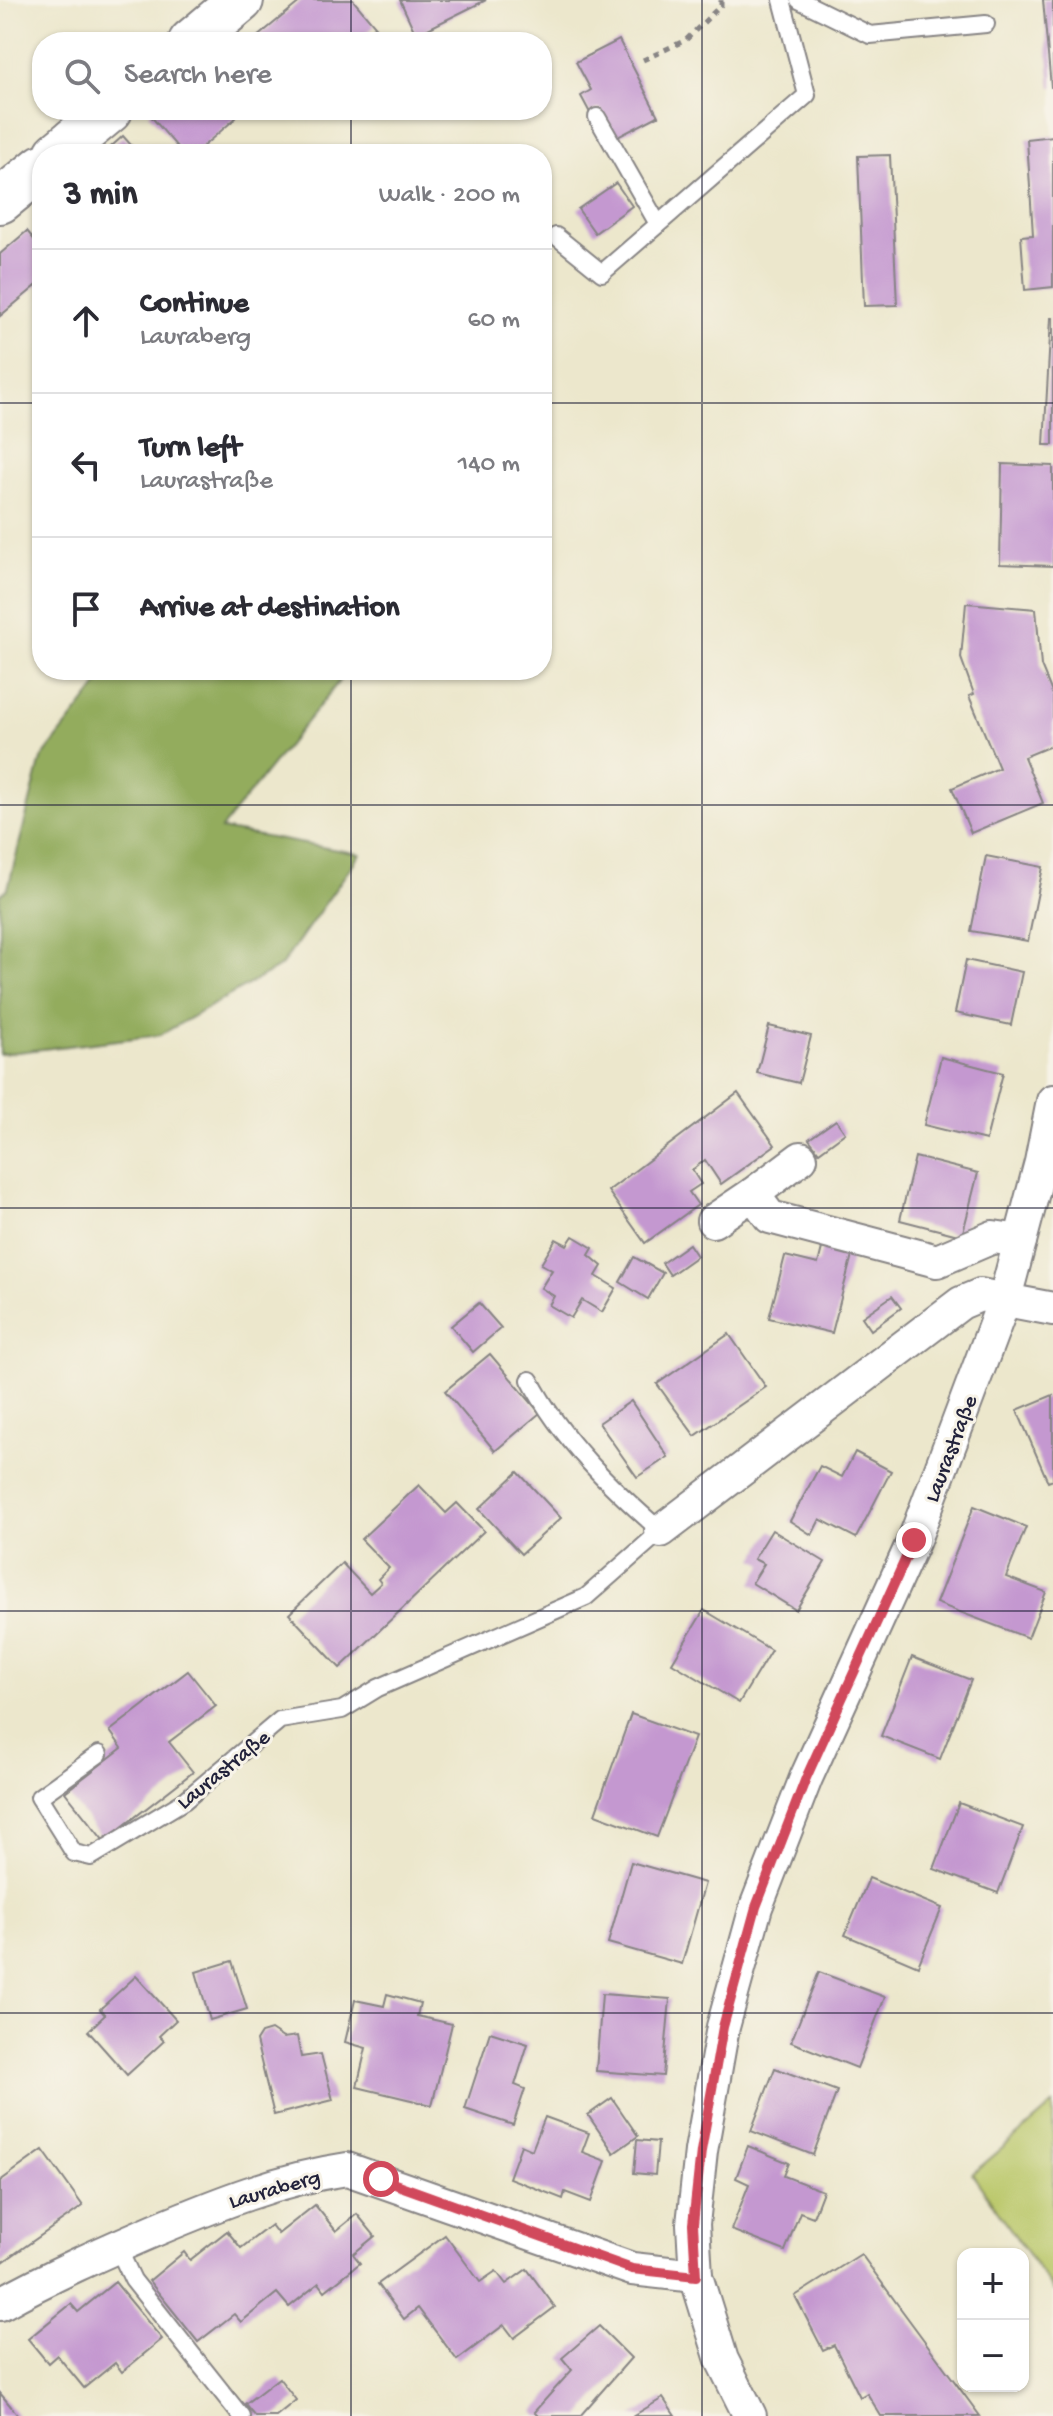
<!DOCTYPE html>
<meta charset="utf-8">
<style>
:root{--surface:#fff;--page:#f2f2f3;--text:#2b2b33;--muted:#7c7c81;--line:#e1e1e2}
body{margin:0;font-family:"Gochi Hand",sans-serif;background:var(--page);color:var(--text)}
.controls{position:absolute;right:24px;bottom:24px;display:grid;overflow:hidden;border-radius:16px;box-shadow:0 2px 6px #0004}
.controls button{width:72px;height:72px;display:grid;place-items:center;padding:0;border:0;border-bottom:2px solid var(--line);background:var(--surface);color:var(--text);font:40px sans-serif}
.stop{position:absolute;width:24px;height:24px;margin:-18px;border:6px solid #d1495b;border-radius:50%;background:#fff}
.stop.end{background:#d1495b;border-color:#fff;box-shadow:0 2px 8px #0008}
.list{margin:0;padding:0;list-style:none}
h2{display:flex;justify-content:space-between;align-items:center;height:104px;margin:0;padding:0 32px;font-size:34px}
h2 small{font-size:26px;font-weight:400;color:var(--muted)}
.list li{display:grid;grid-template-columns:52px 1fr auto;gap:24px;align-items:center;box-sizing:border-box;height:144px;padding:0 32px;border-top:2px solid var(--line)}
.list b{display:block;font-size:30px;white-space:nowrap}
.list p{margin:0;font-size:26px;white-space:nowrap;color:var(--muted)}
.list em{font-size:26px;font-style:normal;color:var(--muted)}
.icon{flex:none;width:44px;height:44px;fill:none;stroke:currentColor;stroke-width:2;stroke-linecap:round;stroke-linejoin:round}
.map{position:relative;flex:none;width:1053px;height:2416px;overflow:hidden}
.search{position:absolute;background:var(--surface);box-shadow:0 2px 6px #0004;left:32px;top:32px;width:520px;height:88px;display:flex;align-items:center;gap:20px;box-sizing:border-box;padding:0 28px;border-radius:32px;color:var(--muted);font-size:30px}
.panel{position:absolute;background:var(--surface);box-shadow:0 2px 6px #0004;left:32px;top:144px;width:520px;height:536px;border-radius:32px}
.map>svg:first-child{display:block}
</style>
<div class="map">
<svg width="1053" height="2416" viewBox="0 0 1053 2416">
<rect width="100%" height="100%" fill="#f7f3e8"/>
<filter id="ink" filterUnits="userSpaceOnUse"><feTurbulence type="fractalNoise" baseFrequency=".0125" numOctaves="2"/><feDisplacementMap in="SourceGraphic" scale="16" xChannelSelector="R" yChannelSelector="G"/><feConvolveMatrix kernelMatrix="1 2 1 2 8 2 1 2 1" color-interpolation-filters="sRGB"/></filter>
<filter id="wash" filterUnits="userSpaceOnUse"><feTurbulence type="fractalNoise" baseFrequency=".006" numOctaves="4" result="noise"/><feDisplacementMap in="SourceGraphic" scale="32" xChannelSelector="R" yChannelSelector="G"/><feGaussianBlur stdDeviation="1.8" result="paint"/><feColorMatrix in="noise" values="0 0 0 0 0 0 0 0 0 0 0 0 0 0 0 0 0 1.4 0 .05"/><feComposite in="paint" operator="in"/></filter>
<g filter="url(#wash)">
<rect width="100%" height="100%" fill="#ece7cc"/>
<path fill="#bac769" stroke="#6e7452" stroke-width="2" d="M1053,2105v185l-81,-116z"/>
<path fill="#93ac5d" stroke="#5a674c" stroke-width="2" d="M110,670h238l-127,159 139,25 -79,112 -121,69 -160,19v-159l8,-7 33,-129z"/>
<g id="blocks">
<g fill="#c498d0">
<path d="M302,0h51l22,26 -20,16h-104z"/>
<path d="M400,0h86l-70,35z"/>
<path d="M1043,0h10v87h-2z"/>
<path d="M619,40l39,76 -42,22 -16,-30 -10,5 -9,-17 10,-6 -15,-28z"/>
<path d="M154,110h75l7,8 -42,36h-11l-34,-40z"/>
<path d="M123,136l16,18h-36z"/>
<path d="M1053,136v151l-28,3 -4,-54 12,-1 -6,-96z"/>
<path d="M890,155l7,150 -33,1 -6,-150z"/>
<path d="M616,183l16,23 -37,27 -17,-24z"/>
<path d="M27,231l15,18v32l-42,35v-62z"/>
<path d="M1051,318h2v127h-9z"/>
<path d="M1002,464l51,2v100l-53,-2z"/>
<path d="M966,603l70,6 5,57 12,29v50l-29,12 19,46 -72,30 -19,-45 47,-20 -30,-72 5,-2 -13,-36z"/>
<path d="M986,856l57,11 -15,74 -57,-10z"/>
<path d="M966,960l56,12 -11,53 -56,-12z"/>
<path d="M769,1026l42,10 -12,47 -42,-10z"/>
<path d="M941,1057l62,16 -17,67 -62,-15z"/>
<path d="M738,1093l37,52 -54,39 -16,-24 -13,10 9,14 -12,8 9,13 -53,38 -37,-52z"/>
<path d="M836,1120l9,13 -26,19 -10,-13z"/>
<path d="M915,1157l63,16 -16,63 -62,-16z"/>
<path d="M573,1236l20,12 -4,7 13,11 -6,10 20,12 -14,24 -20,-12 -11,18 -22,-13 5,-9 -13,-8 11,-18 -11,-6 15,-25 11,6z"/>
<path d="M689,1244l8,12 -27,19 -8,-12z"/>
<path d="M822,1248l30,7 -20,78 -63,-15 16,-62 33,8z"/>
<path d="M634,1257l29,16 -15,26 -28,-17z"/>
<path d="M892,1296l9,12 -30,22 -9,-13z"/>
<path d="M479,1303l22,25 -28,24 -22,-26z"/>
<path d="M729,1334l37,53 -71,49 -38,-52z"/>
<path d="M490,1354l50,59 -45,38 -50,-60z"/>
<path d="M1053,1395v85l-5,2 -31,-72z"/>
<path d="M631,1401l37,56 -31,20 -38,-54z"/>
<path d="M855,1452l36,19 -35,67 -36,-19 -8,16 -22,-14 30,-55 22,11z"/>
<path d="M518,1472l43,46 -40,36 -42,-45z"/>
<path d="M419,1485l27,28 11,-10 27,28 -144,137 -51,-54 53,-51 28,30 11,-10 -3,-4 11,-11 -28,-29z"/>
<path d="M974,1506l52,21 -20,50 40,15 -18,46 -92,-35z"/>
<path d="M772,1530l53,32 -29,48 -44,-27 12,-19 -10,-5z"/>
<path d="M704,1610l67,40 -32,53 -67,-40z"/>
<path d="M912,1657l59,23 -31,79 -59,-23z"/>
<path d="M188,1671l28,35 -47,36 24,30 -89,69 -39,-49 57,-44 -12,-17z"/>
<path d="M631,1714l64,23 -38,100 -62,-23z"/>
<path d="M959,1803l64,24 -25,66 -64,-24z"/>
<path d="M631,1862l74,21 -23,81 -74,-21z"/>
<path d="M869,1878l73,30 -24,58 -73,-31z"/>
<path d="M232,1961l15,48 -37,11 -14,-48z"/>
<path d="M819,1972l66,25 -28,71 -66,-26z"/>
<path d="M136,1976l40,44 -17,16 5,5 -37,34 -39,-44 17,-16 -5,-6z"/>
<path d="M387,1994l33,9 -3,13 35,8 -20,81 -75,-18 9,-39 -21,-6 10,-42 29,6z"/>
<path d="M602,1994l68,5 -7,77 -67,-5z"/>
<path d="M271,2030l12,8 14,-2 4,21 20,-3 12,46 -59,15 -18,-74 5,-8z"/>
<path d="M490,2032l38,12 -13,41 10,4 -12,36 -48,-16z"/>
<path d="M775,2068l62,23 -24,64 -62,-24z"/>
<path d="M612,2098l26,38 -24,17 -26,-38z"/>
<path d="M545,2117l44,16 -7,19 24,9 -15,41 -26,-10 -2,7 -54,-21 12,-33 11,5z"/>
<path d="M637,2140l21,2 -3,33 -21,-2z"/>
<path d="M748,2146l41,17 -5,13 39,15 -10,26 -13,-5 -15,39 -54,-21 18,-46 -13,-6z"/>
<path d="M43,2150l40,56 -83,58v-83z"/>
<path d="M315,2205l21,26 21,-17 18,22 -22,18 7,9 -35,28 -6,-8 -30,24 -12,-14 -36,29 -7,-8 -36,28 -49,-61 35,-29 6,8 37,-29 14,17 30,-23 7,9z"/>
<path d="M445,2235l35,47 16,-11 10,13 21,-15 28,38 -41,31 -10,-13 -47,35 -39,-52 -14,11 -26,-35z"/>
<path d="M861,2254l37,51 82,111h-99l-14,-23 -7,4 -26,-52 -11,5 -28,-54z"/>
<path d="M115,2282l47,57 -40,33 -7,-9 -31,25 -27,-33 -9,8 -20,-24 43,-35 7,8z"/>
<path d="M599,2326l32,32 -51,58h-42l-4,-4 38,-42 -10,-12z"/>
<path d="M279,2378l17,22 -20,16h-21l-10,-12z"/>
<path d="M0,2393l17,21 -2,2h-15z"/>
<path d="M663,2398l12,18h-42z"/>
</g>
</g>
</g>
<g filter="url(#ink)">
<use href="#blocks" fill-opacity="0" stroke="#878484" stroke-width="2"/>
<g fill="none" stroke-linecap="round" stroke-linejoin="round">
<g stroke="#878484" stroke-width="20">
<g id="service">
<path d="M799,0l71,35 116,-11"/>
<path d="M597,117l61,107"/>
<path d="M556,236l46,37 205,-178 -25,-95"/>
<path d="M99,1754l-60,43 35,56 17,4 93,-56 96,-81 62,-10 36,-22 208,-91 75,-66c-50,-43 -100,-92 -131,-151"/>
<path d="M117,2246l16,34 108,136"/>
</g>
</g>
<g stroke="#878484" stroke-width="36">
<g id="minor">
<path d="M753,1194l48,-36"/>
<path d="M713,1221l40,-27 17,23 167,44 56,-24 27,4"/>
<path d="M661,1531l300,-228 19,-8 73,14"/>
<path d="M0,2304c50,-28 102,-51 155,-74 62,-26 124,-51 192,-61l285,100 64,7"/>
<path d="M750,2416l-28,-56 -26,-84 -3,-52 8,-73 22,-124 33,-120 50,-129 108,-238 91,-242 36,-136 12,-61"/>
</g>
</g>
<g stroke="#878484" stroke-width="48">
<g id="secondary">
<path d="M191,42l50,-42"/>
<path d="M57,154l53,-44"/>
<path d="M0,201l42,-34"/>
</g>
</g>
<path stroke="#878484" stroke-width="5" stroke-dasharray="6 6" stroke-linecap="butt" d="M643,60l43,-20 35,-35v-5"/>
<use href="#service" stroke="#fff" stroke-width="16"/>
<use href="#minor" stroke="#fff" stroke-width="32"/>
<use href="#secondary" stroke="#fff" stroke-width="44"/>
</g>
</g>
<g fill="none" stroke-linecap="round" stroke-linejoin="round" filter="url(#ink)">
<path stroke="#d1495b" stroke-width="10" d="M381,2179l251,90 64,7 -3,-52 8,-73 22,-124 33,-120 50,-129 108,-238"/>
</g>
<path fill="none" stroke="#22223b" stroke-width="2" stroke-opacity="0.55" d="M351,0v42M702,0v2416M351,110v44M0,403h42M542,403h511M351,670v1746M0,805h1053M0,1208h1053M0,1611h1053M0,2013h1053"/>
<g text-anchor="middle" stroke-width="6" stroke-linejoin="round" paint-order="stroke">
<g font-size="22" fill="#22223b" stroke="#f7f3e8">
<text transform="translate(949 1448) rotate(-69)" y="8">Laurastraße</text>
<text transform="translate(222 1768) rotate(-39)" y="8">Laurastraße</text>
<text transform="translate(274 2187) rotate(-16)" y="8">Lauraberg</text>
</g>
</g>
</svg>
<div class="controls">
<button>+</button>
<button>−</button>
</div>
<div class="stop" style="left:381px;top:2179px"></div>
<div class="stop end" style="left:914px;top:1540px"></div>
<div class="search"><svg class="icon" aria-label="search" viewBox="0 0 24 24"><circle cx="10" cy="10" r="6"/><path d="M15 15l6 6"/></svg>Search here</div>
<section class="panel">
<h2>3 min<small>Walk · 200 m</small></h2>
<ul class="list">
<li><svg class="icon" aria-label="ahead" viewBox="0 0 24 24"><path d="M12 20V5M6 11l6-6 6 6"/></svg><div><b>Continue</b><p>Lauraberg</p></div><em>60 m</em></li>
<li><svg class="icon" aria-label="left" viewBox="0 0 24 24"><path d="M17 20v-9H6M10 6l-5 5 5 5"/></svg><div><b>Turn left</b><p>Laurastraße</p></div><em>140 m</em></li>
<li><svg class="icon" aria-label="arrive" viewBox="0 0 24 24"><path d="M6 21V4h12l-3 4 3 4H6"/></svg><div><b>Arrive at destination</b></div></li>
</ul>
</section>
</div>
